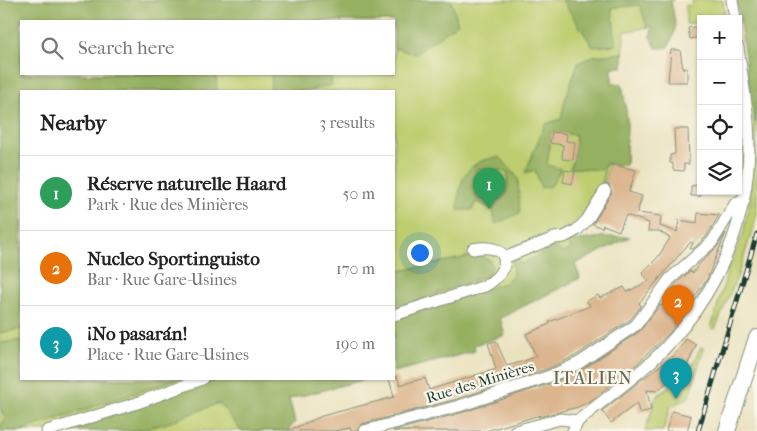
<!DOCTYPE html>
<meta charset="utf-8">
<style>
:root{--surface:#fff;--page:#f2f2f2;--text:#222;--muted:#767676;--line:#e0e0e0;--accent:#0b8043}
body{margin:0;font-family:"IM FELL French Canon",serif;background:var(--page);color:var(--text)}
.controls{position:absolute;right:15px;top:15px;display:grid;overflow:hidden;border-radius:0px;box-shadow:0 1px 4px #0004}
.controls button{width:45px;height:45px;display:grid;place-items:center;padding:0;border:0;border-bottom:1px solid var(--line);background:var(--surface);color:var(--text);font:25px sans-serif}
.you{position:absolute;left:419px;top:252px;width:18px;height:18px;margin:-12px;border:4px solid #fff;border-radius:50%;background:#1a73e8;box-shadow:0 0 0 8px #1a73e833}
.badge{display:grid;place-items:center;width:32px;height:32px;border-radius:50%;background:var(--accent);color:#fff;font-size:16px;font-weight:700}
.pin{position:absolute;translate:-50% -41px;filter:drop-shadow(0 1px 2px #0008)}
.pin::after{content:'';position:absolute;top:26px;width:18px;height:15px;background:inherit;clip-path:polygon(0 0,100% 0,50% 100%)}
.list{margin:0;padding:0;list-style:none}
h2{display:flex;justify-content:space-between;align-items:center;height:65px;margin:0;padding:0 20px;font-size:21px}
h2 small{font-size:16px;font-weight:400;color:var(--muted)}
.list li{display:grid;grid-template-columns:32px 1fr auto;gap:15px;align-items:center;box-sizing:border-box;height:75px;padding:0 20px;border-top:1px solid var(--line)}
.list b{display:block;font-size:19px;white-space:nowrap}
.list p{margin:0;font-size:16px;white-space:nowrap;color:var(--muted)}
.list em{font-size:16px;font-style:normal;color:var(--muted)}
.icon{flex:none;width:28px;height:28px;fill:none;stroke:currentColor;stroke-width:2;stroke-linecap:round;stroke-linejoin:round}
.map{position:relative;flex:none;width:757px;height:431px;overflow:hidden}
.search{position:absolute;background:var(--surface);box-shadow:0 1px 4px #0004;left:20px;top:20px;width:375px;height:55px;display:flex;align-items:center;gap:12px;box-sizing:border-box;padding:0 18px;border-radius:0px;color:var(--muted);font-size:19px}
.panel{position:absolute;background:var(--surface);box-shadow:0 1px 4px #0004;left:20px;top:90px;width:375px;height:290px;border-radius:0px}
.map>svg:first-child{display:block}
</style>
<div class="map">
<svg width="757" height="431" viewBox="0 0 757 431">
<rect width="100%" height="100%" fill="#fbf7ec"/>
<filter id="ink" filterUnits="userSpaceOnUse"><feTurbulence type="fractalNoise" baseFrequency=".02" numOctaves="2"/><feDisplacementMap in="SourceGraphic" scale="10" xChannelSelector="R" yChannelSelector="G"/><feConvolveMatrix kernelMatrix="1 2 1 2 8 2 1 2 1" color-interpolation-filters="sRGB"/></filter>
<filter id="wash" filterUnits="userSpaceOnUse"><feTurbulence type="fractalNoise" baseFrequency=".0096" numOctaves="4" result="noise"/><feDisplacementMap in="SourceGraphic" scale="20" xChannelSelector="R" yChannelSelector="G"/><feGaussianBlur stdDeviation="1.12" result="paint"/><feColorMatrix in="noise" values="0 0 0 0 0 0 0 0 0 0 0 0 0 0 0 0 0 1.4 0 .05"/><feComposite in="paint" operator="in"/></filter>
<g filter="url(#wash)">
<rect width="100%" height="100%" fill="#eae2bf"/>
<g fill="#becd6f" stroke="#6e8552" fill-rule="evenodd">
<path d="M0,0h660l-6,26 -30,6 -1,35h-11v16l10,1 5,34 -1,47 -17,-1 -6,21 -2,-1c-10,22 -19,35 -39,49l7,9 33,-5h28l-55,27 5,14 -80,40 5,17 -31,10 1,6 -81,21v-281h-373v288h345l-77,20 6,24 -8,8h-287zM21,21h373v53h-373z"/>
<path d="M693,0h30l2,19h-24v3l-15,2v-19l5,1z"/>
<path d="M757,121v95l-19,59 -23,54 -4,-1 17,-58 15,-36 7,-33 4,-79z"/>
<path d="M701,347l3,1 -15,49 -19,10 -7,24h-18l11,-34 33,-26z"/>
</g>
<g fill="#96b062" stroke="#5a764b" fill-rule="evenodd">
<path d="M0,0h451l7,23 -43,31 -21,-6v-27h-373v53h195l1,17h-196v238l-21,4z"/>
<path d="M562,0h112l-3,1c4,21 8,29 -4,47h-11l-6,-12 3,-10 -6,1 -7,-22 -28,3 4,37 -23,2z"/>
<path d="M737,0h20v121l-3,1z"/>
<path d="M623,53v14h-11v16l10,1 5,34 -1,47 -21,-1 -3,6 -32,-2 3,-8 3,-25 -24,-3 -5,33 14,4 -10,17 -10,2 -6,-18 -10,3 20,-49 16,-5 4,-19 13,-37 15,-7z"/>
<path d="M272,74h58l2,11 -19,4v2h-43z"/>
<path d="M500,157l18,21 2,35 -25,11 -2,-15 -17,-7 -4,8h-14c0,-30 8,-50 42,-53zM476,169l32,3 -2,22 -6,5h-23z"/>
<path d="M602,237h28l-55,27 5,14 -80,40 5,17 -31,10 1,6 -81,21v-52l110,-37 9,-8 -1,-17 4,-2 5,8 35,-17 7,6 8,-4 -3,-7z"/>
<path d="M476,255l14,5 2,7 -5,9 -93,33v-37z"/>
<path d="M21,340v39h157l-158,52h-19l-1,-2 5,-10 -5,-12v-64z"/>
<path d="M219,379h147l-77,20 6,24 -8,8h-46l-22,-28 -54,21 -31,7h-70z"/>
</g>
<g id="blocks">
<g fill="#dbb58e">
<path d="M701,26v11l-11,2 -2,-11z"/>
<path d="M671,50h9l3,19 4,-1v14h-19z"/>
<path d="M674,129h14l1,35h-5v7l-11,-1v-7h-3v-8l5,-1z"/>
<path d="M552,132l15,2 -1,7 9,1 -2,18 -11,-1 1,-14 -13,-2z"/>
<path d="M609,164l27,6 -7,22 13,4 -5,17 24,3 -1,10 17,6 2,-12 18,3 1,-10 21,2 -13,22 -13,12h-3l3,-6 -2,-1 -6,6 -46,55 2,3 -10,13 -56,37 -25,12 -93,31 -95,25 -5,7h-6l-1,-3 -15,3h-48l35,-15 72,-19 -5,-18 8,-3 3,9 25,-7 4,12 67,-21 -8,-26 8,-2 11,25 17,-5 12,-5 -10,-22 24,-10 -1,-2 41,-16 -3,-5 11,-6 2,3 24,-11 3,5 22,-11 -7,-8 16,-16 12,-19 -11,-7h-11l1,-8 -23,-8 -7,16 -16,-6 -1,3 -9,-4 19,-32 -3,-7 -5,-1z"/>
<path d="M565,170l10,2 -3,12 -9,-2z"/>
<path d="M701,185v11h-10v-10z"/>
<path d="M726,233l-19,46 -37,53 -32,31 -45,36 -15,8 -40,10 2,-2 -54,16h-93l68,-18 94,-31 28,-13 57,-38 20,-26 2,1 14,-22 14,-13 3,2 6,-9 18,-17z"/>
<path d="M686,339l10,6 -9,21 -30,25 -10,-1 4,20 -12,3 -2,-10 -26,20 -9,-12 74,-58z"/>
<path d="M672,411l19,5 -4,15h-21z"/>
</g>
</g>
</g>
<g filter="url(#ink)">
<use href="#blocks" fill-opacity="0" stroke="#84907a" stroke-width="1"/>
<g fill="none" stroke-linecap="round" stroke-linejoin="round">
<g stroke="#84907a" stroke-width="13">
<g id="street">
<path d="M732,0l3,19"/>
<path d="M504,258l50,-20 10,-1 13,-7 10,-10 18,-29"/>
<path d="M394,315l91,-29c30,-18 25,-44 -12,-37"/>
<path d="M47,431l90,-28 65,-24"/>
<path d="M364,431l95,-25 94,-31 26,-12 57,-38 34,-46 42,-37 23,-38 9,-3"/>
<path d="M515,431l45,-12 18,2"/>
<path d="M573,431l5,-10c24,-20 51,-39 74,-60 66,-62 103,-148 96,-238 -2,-26 -7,-51 -10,-76"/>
</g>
</g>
<g stroke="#84907a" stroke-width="18">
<path id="secondary" d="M727,431l30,-93"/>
</g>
<use href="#street" stroke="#fff" stroke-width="11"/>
<use href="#secondary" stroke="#fff" stroke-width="16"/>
<g stroke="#1f3d34" stroke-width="5">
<path id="rail" d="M698,431l59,-197"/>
</g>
<use href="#rail" stroke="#fbf7ec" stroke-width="3" stroke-dasharray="9" stroke-linecap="butt"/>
</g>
</g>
<g text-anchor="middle" stroke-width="4.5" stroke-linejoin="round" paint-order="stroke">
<g font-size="15" fill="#1f3d34" stroke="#fbf7ec">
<text transform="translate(480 382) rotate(-17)" y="5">Rue des Minières</text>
</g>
<g font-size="18" letter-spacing="1" fill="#616754" stroke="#fbf7ec">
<text x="593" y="384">ITALIEN</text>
</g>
</g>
</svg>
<div class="controls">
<button>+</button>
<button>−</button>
<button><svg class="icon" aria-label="locate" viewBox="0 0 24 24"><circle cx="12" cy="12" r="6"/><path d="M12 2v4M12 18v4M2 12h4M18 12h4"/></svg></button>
<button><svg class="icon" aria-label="layers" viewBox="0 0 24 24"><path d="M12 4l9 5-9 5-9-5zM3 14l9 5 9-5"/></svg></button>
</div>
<div class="you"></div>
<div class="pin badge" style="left:489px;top:209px;background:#2e9e5b">1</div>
<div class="pin badge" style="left:678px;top:326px;background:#e8710a">2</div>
<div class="pin badge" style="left:676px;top:399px;background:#0f9aa8">3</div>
<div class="search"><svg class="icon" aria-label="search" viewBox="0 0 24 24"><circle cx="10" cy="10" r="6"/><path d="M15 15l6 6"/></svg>Search here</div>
<section class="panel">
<h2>Nearby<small>3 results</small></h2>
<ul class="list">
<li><span class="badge" style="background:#2e9e5b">1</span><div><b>Réserve naturelle Haard</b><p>Park · Rue des Minières</p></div><em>50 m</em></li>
<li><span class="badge" style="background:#e8710a">2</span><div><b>Nucleo Sportinguisto</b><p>Bar · Rue Gare-Usines</p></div><em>170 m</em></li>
<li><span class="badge" style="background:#0f9aa8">3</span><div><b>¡No pasarán!</b><p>Place · Rue Gare-Usines</p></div><em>190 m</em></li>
</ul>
</section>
</div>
